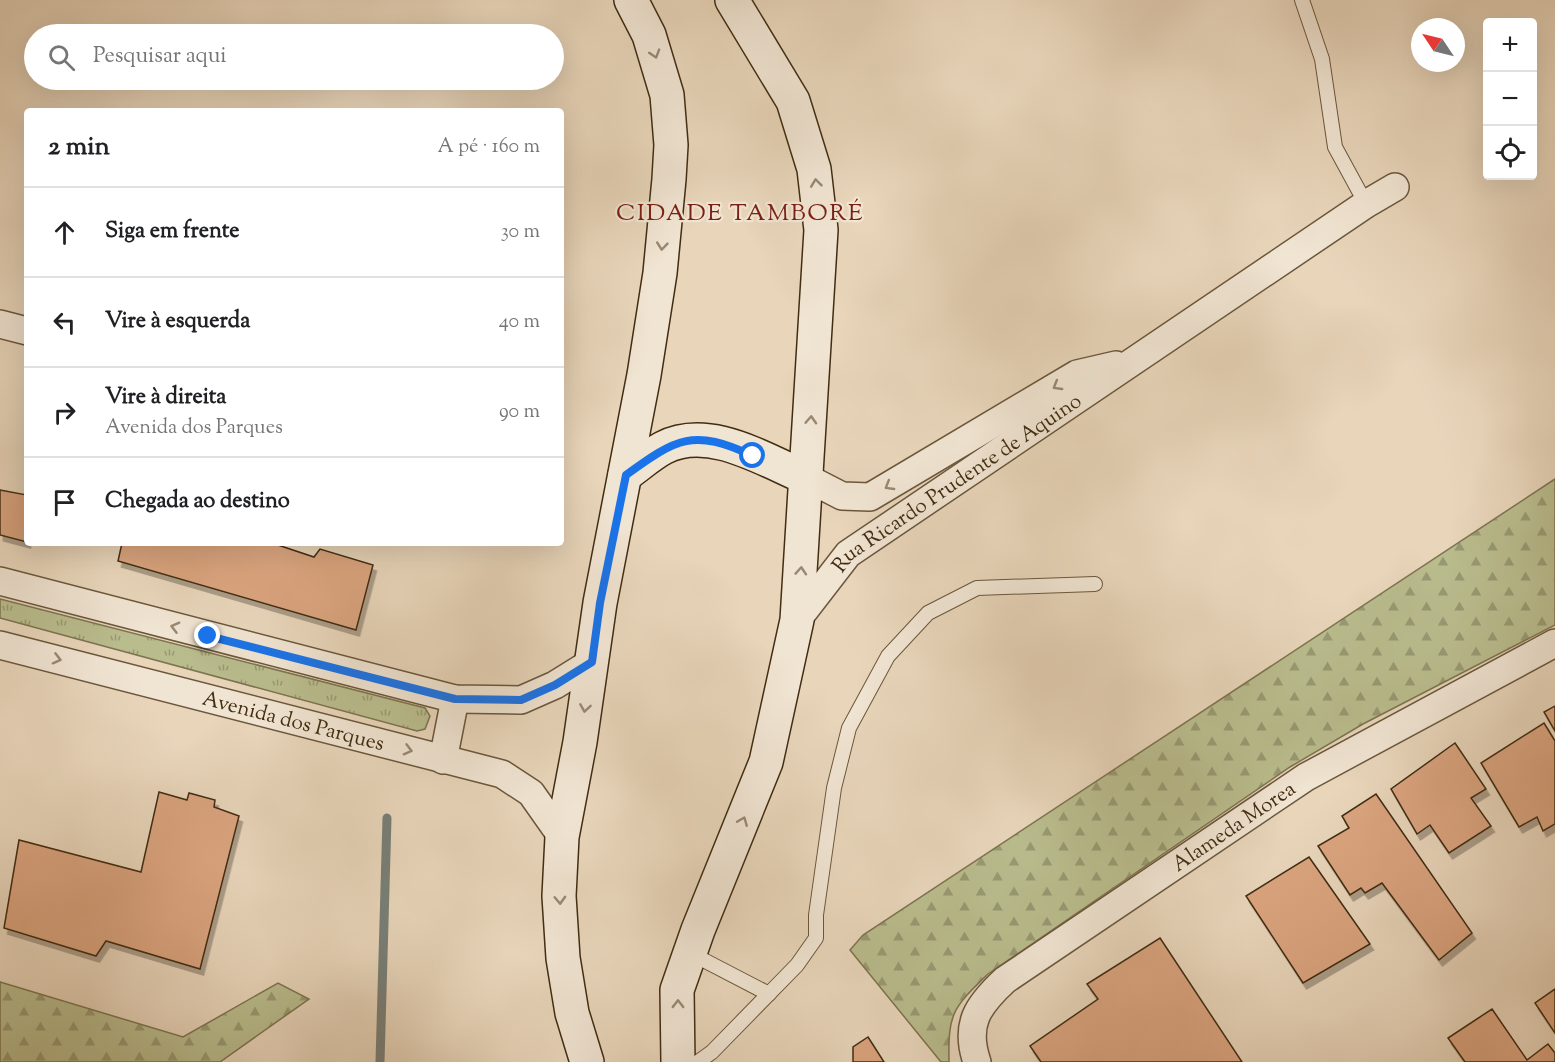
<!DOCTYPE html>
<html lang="pt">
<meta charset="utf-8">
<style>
:root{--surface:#fff;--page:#f2f2f2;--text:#202124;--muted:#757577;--line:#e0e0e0}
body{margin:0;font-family:"Sorts Mill Goudy",serif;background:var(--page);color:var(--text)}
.controls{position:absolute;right:18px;top:18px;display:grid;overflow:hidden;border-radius:6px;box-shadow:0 6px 24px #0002}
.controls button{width:54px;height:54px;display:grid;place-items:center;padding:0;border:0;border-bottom:2px solid var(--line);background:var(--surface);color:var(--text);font:30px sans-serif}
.compass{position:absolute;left:1411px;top:18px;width:54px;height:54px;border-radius:50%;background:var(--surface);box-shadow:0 6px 24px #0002;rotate:305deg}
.stop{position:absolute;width:18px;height:18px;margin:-14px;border:4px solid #1a73e8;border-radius:50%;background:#fff}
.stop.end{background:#1a73e8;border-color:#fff;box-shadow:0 2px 6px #0008}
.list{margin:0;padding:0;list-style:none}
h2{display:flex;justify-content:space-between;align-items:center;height:78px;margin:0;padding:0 24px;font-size:26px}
h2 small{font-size:20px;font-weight:400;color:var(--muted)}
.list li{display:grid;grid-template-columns:39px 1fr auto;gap:18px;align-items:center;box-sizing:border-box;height:90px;padding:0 24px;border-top:2px solid var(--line)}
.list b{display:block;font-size:22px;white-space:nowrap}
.list p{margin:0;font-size:20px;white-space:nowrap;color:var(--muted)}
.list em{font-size:20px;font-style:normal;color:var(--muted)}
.icon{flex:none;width:33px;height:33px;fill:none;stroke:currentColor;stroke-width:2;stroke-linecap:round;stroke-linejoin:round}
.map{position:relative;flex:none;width:1555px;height:1062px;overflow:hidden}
.search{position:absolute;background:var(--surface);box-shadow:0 6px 24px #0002;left:24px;top:24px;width:540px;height:66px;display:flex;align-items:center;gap:15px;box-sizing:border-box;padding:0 21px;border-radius:33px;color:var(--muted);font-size:22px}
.panel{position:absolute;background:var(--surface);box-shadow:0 6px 24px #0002;left:24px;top:108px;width:540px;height:438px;border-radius:6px}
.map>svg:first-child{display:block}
</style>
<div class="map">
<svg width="1555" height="1062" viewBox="0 0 1555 1062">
<defs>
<pattern id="grass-tufts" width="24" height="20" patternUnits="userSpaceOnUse" patternTransform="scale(1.5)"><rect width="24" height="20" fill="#b9bc8d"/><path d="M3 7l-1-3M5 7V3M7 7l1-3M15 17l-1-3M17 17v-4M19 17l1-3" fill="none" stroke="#989972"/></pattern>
<pattern id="forest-firs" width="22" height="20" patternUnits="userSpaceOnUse" patternTransform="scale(1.5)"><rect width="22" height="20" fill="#b9bc8d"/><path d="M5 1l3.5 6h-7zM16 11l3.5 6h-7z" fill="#989972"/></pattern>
<filter id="shadow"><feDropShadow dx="3.5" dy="6" stdDeviation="0" flood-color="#0004"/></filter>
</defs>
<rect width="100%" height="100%" fill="#e8d5ba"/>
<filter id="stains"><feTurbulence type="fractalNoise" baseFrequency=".00333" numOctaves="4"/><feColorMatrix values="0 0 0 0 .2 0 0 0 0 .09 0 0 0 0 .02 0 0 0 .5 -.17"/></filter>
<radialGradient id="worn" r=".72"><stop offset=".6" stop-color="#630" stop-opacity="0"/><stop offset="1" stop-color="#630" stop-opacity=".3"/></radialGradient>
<path fill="url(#grass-tufts)" stroke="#7d7450" stroke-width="1.5" d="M0,599l425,109 5,8 -5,13 -8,2 -417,-113z"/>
<g fill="url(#forest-firs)" stroke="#7d7450" stroke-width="1.5">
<path d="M1555,479v146l-192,99 -73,43 -302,207c-35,34 -40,38 -39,88h-8l-91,-112 13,-15z"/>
<path d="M0,982l183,55 95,-54 31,16 -89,63h-220z"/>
</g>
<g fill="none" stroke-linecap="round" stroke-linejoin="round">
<path stroke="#787f77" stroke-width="9" d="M380,1062l7,-244"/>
</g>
<g fill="#daa47f" stroke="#412d12" stroke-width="1.5" filter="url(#shadow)">
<path d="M0,490l27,5v47l-27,-7z"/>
<path d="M122,543h150l42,14 6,-8 53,16 -17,65 -238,-69z"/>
<path d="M1555,706v25l-11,-19z"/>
<path d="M1544,723l11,18v83l-12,7 -6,-14 -18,10 -38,-64z"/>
<path d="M1455,743l31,46 -15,9 20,28 -42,27 -19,-28 -13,9 -26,-45z"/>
<path d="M159,792l28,8 2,-7 26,7 -1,7 25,9 -39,153 -94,-28 -10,15 -92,-28 15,-88 122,32z"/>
<path d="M1376,794l96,139 -33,27 -57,-77 -17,10 -4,-5 -11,7 -32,-49 31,-18 -7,-12z"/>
<path d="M1309,857l61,87 -67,39 -57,-87z"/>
<path d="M1160,938l82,124h-201l-11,-16 68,-47 -11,-15z"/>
<path d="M1555,989v44l-20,-30z"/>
<path d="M1492,1009l35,51 21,-16 7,9v9h-90l-17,-24z"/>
<path d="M868,1037l16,25h-31v-15z"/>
</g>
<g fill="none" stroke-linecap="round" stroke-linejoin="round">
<g stroke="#6b573c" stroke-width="16">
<g id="lane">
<path d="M1302,0l20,59 13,88 31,57"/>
<path d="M690,953l79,41"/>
<path d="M698,1062l14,-10 85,-87 19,-27v-23l18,-127 15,-60 39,-72 40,-43 49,-25 118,-4"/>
</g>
</g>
<g stroke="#6b573c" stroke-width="30">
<g id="street">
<path d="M0,324l27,7"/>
<path d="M807,478l35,18 28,1 207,-123 39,-9"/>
<path d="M0,581l455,118 66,1 34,-15 37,-23"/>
<path id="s1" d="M797,620l51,-66 518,-350 29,-17"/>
<path id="s2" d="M0,645l502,129 29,19 31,44"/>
<path d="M443,760l12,-61"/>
<path id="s3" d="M977,1062c-13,-38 1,-57 28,-82l301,-203 249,-134"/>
</g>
</g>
<g stroke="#412d12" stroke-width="36">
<g id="secondary">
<path d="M625,475c13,-9 25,-20 38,-27 46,-24 101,12 144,30"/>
<path d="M587,1062l-15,-49 -9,-55 -4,-62 3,-59 18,-95 20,-139 44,-228 16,-102 9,-94 2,-34 -4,-50 -18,-60 -18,-35"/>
<path d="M678,1062l-1,-72 21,-60 68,-168 31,-142 24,-390 -7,-61 -21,-68 -61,-101"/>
</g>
</g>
<use href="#lane" stroke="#f0e4d2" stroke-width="14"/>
<use href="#street" stroke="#f0e4d2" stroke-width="27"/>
<use href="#secondary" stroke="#f0e4d2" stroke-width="33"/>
</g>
<defs><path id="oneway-chevron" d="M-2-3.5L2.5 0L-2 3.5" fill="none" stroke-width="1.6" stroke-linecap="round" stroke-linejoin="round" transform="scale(1.5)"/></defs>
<g stroke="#988872">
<use href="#oneway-chevron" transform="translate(655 54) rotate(73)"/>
<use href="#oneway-chevron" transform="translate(816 183) rotate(-97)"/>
<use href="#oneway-chevron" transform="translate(662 246) rotate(96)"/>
<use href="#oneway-chevron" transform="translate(1057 386) rotate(149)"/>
<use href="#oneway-chevron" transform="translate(811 420) rotate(-87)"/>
<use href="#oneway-chevron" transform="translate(889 486) rotate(149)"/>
<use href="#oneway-chevron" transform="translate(801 571) rotate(-86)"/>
<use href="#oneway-chevron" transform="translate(175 627) rotate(-165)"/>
<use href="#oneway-chevron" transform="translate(57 659) rotate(14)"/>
<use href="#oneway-chevron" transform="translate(585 708) rotate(99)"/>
<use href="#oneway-chevron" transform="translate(408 750) rotate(15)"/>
<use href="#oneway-chevron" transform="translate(743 821) rotate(-68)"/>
<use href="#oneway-chevron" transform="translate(560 900) rotate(88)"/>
<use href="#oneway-chevron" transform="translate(678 1004) rotate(-90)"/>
</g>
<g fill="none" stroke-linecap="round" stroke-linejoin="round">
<path stroke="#1a73e8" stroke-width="8" d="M208,636l247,63 66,1 34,-15 37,-23 8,-59 26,-128c51,-37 67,-47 127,-19"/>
</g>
<g text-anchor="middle" stroke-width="4.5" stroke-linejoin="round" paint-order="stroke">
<g font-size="21" fill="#412d12" stroke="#f0e4d2">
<text dy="7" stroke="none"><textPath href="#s1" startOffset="213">Rua Ricardo Prudente de Aquino</textPath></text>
<text dy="7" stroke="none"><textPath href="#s2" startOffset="303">Avenida dos Parques</textPath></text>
<text dy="7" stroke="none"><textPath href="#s3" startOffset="369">Alameda Morea</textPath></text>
</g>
<g font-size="24" letter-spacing="1.5" fill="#7a1f14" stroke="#f0e4d2">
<text x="740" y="220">CIDADE TAMBORÉ</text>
</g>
</g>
<rect width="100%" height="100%" filter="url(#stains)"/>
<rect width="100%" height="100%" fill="url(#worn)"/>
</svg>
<div class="controls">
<button>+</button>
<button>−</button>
<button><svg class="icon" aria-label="locate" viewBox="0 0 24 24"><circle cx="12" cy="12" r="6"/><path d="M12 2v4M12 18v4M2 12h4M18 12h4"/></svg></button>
</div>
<svg class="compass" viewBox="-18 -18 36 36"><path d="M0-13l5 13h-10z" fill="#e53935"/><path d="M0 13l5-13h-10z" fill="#757577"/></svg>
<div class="stop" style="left:753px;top:456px"></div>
<div class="stop end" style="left:208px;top:636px"></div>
<div class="search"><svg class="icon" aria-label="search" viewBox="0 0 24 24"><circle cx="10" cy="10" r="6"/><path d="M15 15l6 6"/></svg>Pesquisar aqui</div>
<section class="panel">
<h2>2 min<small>A pé · 160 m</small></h2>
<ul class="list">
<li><svg class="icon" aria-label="ahead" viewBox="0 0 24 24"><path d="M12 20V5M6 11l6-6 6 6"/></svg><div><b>Siga em frente</b></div><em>30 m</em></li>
<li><svg class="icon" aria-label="left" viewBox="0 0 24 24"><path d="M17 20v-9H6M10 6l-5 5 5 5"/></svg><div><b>Vire à esquerda</b></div><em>40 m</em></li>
<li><svg class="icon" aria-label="right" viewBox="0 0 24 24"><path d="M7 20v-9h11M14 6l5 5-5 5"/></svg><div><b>Vire à direita</b><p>Avenida dos Parques</p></div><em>90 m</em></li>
<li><svg class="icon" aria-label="arrive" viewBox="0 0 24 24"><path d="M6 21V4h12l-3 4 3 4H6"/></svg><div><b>Chegada ao destino</b></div></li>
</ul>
</section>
</div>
